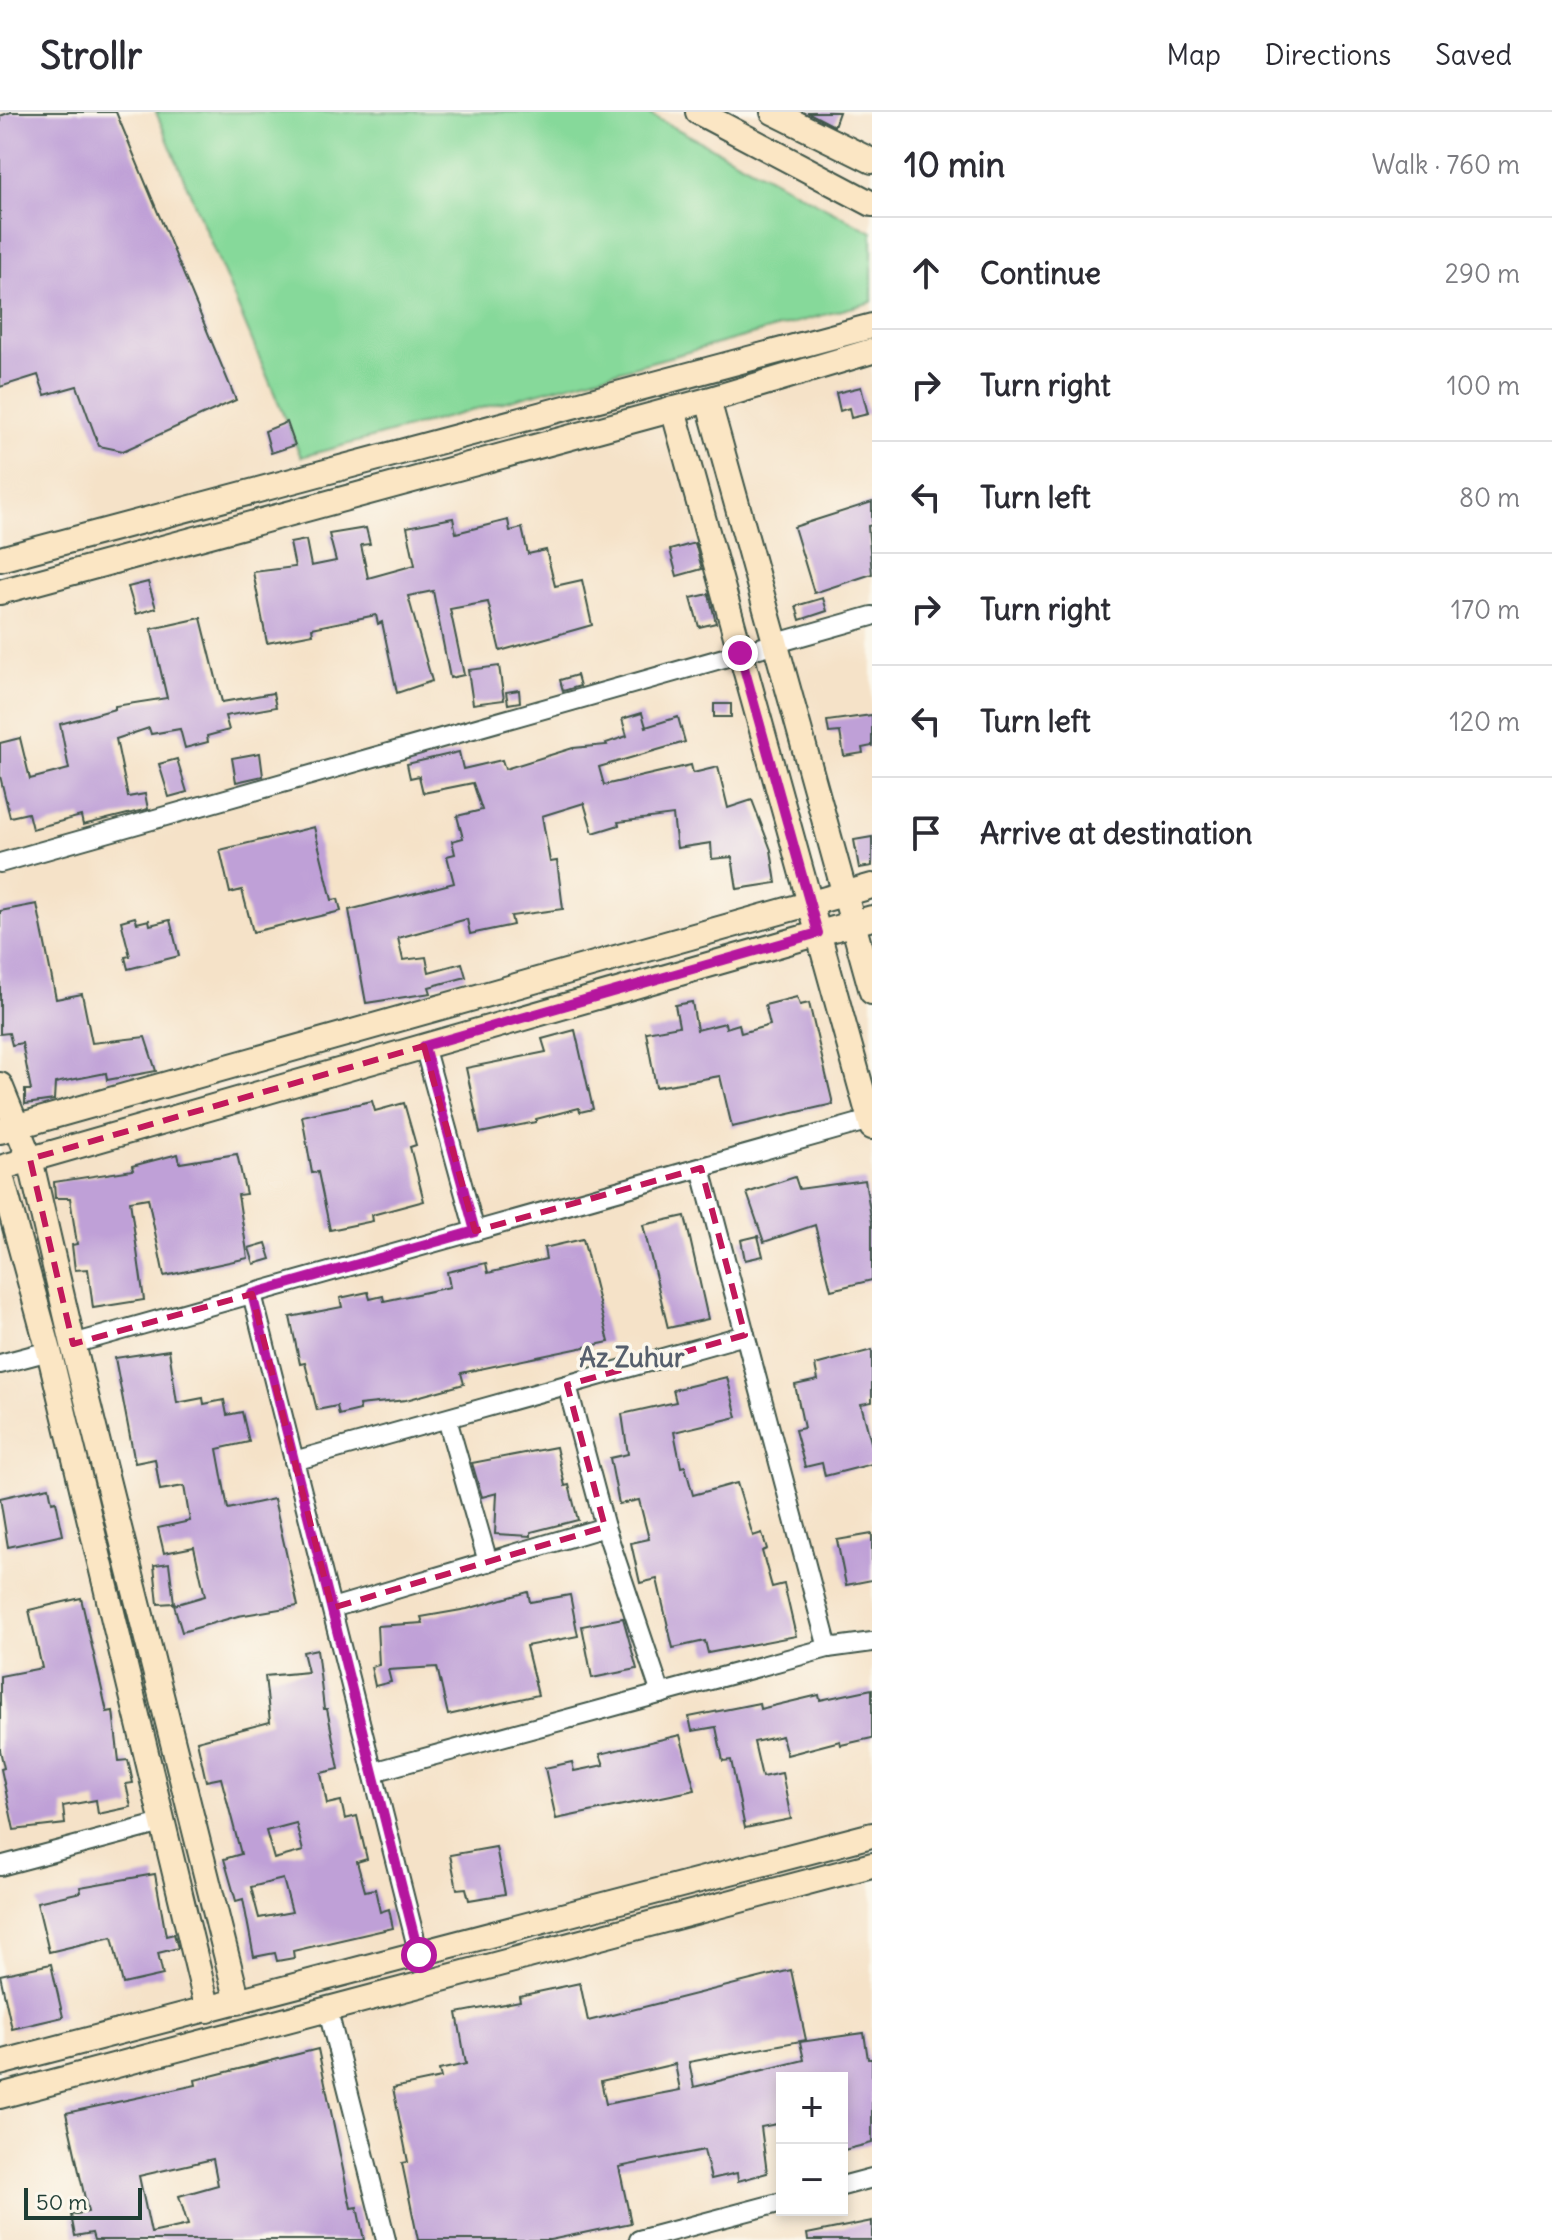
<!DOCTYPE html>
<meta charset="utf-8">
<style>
:root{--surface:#fff;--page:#f2f2f3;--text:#2b2b33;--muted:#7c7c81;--line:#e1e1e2}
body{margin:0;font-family:Delius,sans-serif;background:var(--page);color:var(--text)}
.controls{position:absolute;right:24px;bottom:24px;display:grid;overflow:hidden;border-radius:0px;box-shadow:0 4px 12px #0003}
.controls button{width:72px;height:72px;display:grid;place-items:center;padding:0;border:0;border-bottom:2px solid var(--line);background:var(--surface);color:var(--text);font:40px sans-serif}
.scale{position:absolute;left:24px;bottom:20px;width:118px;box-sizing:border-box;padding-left:8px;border:4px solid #1f3d34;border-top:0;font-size:22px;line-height:28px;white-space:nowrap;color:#1f3d34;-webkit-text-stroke:6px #fbf7ec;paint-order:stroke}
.stop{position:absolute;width:24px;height:24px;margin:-18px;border:6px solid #b5179e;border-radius:50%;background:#fff}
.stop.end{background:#b5179e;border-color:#fff;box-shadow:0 2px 8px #0008}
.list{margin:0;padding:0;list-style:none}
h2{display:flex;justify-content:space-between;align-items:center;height:104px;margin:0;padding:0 32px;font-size:34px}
h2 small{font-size:26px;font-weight:400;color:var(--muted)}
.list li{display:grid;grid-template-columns:52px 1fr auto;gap:24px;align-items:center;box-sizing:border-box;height:112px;padding:0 32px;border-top:2px solid var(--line)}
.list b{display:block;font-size:30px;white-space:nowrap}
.list em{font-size:26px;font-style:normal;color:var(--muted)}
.icon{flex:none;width:44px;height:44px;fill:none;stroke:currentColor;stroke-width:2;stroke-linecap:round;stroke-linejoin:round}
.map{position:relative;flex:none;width:872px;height:2128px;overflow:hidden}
header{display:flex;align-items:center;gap:48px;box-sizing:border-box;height:112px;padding:0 40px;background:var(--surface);border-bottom:2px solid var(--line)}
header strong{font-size:38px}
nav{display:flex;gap:44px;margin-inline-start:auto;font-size:28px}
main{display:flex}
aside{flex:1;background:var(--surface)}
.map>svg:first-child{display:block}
</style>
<header>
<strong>Strollr</strong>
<nav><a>Map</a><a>Directions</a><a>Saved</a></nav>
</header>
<main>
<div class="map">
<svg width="872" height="2128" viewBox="0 0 872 2128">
<rect width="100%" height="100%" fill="#fbf7ec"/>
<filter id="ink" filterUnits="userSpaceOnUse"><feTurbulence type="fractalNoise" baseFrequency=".0125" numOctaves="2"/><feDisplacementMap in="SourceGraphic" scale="16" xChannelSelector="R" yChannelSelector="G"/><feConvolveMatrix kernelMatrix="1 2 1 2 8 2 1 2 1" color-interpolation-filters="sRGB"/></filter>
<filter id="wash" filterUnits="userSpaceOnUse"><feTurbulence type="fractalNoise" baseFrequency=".006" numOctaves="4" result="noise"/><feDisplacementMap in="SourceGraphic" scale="32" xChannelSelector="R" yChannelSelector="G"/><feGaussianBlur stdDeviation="1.8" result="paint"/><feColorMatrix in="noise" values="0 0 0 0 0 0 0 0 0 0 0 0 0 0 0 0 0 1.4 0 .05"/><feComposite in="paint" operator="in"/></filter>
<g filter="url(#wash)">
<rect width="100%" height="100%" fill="#f5e2c8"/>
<path fill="#86d99a" stroke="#528b67" stroke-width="2" d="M156,0h489l227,120v70l-571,155z"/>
<g id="blocks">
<g fill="#bfa0d7" fill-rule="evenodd">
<path d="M11,0h105l120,288 -113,51 -24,-5 -22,-60 -32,9 -7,-20 -38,12v-271z"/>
<path d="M807,0h32l-5,14z"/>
<path d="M861,275l7,27 -17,4 -2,-10 -9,3 -4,-18z"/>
<path d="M287,310l8,23 -24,8 -6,-22z"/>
<path d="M872,390v23l-4,1 4,48 -58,19 -20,-66z"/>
<path d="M453,406l3,15 52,-13 2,11 12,-3 6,26 18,-4 9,36 27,-6 10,45 -92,26 -12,-49 -38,7 14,66 -14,3 -17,-87 -25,5 24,85 -35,12 -15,-71 -4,2 -2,-9 -64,13 1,6 -46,9 -14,-71 42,-5 -5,-24 16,-3 5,26 25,-5 -7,-27 37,-6 4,16 -9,1 7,33 47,-13 -8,-38z"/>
<path d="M695,431l7,26 -25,7 -7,-26z"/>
<path d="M148,470l8,26 -20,6 -8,-27z"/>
<path d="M709,482l7,29 -17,4 -8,-29z"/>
<path d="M823,486l4,13 -27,9 -4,-14z"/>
<path d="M201,506l21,84 51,-9 3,14 -51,9 4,14 -22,6 1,6 -23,6 -5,-19 -29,5 -2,-6 -33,11 12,58 17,-3 3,15 -65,16 -2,-9 -49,13 -4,-16 -18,4 -10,-41v-33l20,-5 10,41 39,-10 -9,-45 55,-15v-3l52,-8 -16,-69z"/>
<path d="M499,554l5,34 -31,4 -5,-34z"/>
<path d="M577,563l3,11 -17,5 -3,-11z"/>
<path d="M519,578l1,12 -12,2 -2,-12z"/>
<rect x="714" y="592" width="17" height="13"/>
<path d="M642,601l4,14 32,-10 7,25 -86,25 5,18 87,-20 2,8 25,-6 10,41 24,-8 19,50 5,33 -39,6 -5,-32 -20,2 -1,-16 -34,5 -4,-33 -55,7 1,3 -26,8 -9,-30 -42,13 8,46 7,-1 6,48 -52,7 2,9 -43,9 -3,-15 -69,19 5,22 23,-3 3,15 33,-9 4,14 -37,10 2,6 -65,10 -17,-93 105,-27 -7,-27 8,-2 -3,-13 11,-3 -6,-22 25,-6 -9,-27 -50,10 -4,-17 -9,2 -3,-14 52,-12 4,17 39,-9 3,9 68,-21 34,-3 -1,-2 21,-7 -5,-17z"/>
<path d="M872,603v31l-10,2 1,5 -19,3 -4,-24 -11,1 -2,-12z"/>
<path d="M260,641l3,23 -27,6 -4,-24z"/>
<path d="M177,647l10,33 -18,5 -10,-33z"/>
<path d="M314,715l18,73 6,-1 3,12 -88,21 -11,-42 -12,3 -10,-43z"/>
<path d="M872,725v29l-13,2 -5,-28z"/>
<path d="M37,792l19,95 26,-5 10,49 53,-6 11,34 -49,9 -1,-7 -51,10 -1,17 -29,4v-14h6l-9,-47 -10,2 -3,-12 -9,1v-123z"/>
<path d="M135,805l2,6 12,-3 1,5 20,-5 9,36 -51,13 -3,-12 5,-1 -9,-35z"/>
<path d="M797,885l3,8 9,-2 24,101 -101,23 -12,-51 -64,11 -10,-55 33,-6 -4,-21 17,-3 5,28 28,-7 1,5 13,-4 2,9 29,-8 -5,-20z"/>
<path d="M575,918l18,79 -13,3 -1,-4 -43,11v3l-56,11 -14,-65 80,-16 -4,-13z"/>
<path d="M372,989l3,10 29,-8 12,42 -6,2 14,54 -52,14 1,6 -43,9 -12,-58 -6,1 -10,-57z"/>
<path d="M178,1042l2,9 57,-9 9,40 -8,1 10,63 -84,18 -16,-78 -18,3 14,99 -51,8 -5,-39 -13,1 -3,-25 5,-1 -7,-46h-15l-1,-16 79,-12 -1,-4z"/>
<path d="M795,1065l4,12 66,-9 7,43v57l-41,10 -16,-65 -51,17 -17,-49z"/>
<path d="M685,1104l23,103 -40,9 -25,-103z"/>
<path d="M758,1124l5,20 -18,4 -4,-20z"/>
<path d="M583,1127l26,103 -148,31 3,11 -58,16 -47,5 1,5 -21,5 -2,-9 -20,4 -12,-47 -5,1 -10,-47 52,-10 -2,-9 28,-6 2,7 13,-3 1,5 66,-14 -3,-15 39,-9 2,10 58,-14 -2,-11z"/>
<path d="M266,1131l5,16 -17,5 -5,-16z"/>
<path d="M169,1238l8,53 26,-5 1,6 20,-4 3,15 15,-3 7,30 -32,7 11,60 46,-10 24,107 -60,10 -56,16 -8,-27 31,-9 -11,-49 -30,6 -6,-25 32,-7 -6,-35 -24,4 -5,-31 -20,4 -20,-105z"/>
<path d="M872,1238v52l-11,2 11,42v18l-47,12 -3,-13 -17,4 -10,-37 9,-2 -9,-43 23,-5 -3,-15z"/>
<path d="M727,1265l10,40 -63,15 7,35 4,-1 8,29 44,-12 16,53 9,-3 5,16 -5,2 10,36 12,-3 12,52 -88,17 -3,-12 -32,7 -16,-69 -17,4 -9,-40 18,-4 -10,-39 -20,4 -9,-46 18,-4 -6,-40 54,-12 -3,-12z"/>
<path d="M556,1335l9,39 4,-1 9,35 -47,12v4l-36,-2 2,-41 -15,4 -10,-34z"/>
<path d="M49,1375l3,15 4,-1 7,34 -55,12 -8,-49z"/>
<path d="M872,1422v46l-26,5 -9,-45z"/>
<path d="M169,1451l5,40 -16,1 -4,-39z"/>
<path d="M528,1480l2,10 40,-7 8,41 -52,10 12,49 -90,20 -11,-48 -49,3 3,12 -16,4 -4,-19 8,-2 -2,-39 46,-3 -2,-6 46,-8z"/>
<path d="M81,1486l26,114 6,-1 6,50 9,-1 5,23 -7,1 5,23 -33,7 -2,-14 -33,6 2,18 -51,6 -13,-61 3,-1 -4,-18v-74l42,-8 -13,-58z"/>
<path d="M623,1506l14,51 -45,9 -10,-52z"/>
<path d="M317,1537l7,60h3l12,60 -18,4 6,31 14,-3 4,18 12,-3 10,43 -10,3 8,29 10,-2 5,23 9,-3 4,19 -100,23 1,7 -17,3 -2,-8 -21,4 -11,-58 -7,2 -12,-42 17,-5 -20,-76 -15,3 -9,-40 73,-19 -5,-46 43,-4 -5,-20zM296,1711l7,28 -29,8 -8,-28zM283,1767l9,33 -33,6 -8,-31z"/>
<path d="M872,1577v49l-31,7 -1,-4 -53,14 -5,-19 -28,6 8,35 20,-4 9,46 -46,9 -14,-68 -8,1 -7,-34 -24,4 -3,-14 70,-14 1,6 59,-14 1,5z"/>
<path d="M680,1623l15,55 -139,29 -11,-51 27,-6 2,9 30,-6 -4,-11z"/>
<path d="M496,1735l9,47 -36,6 -3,-12 -9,1 -7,-34z"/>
<path d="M155,1762l11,62 8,-2 4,14 -20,5 5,22 -40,9 -11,-47 -63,15 -12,-50 44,-10 -1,-5z"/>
<path d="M51,1852l12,53 -51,12 -12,-54z"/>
<path d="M791,1858l15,70 -117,22 5,25 110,-27 -4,-18 64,-9 4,26h4v84l-28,7 -2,-72h-60v45l-21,4 6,46 -29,8 -1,-8 -26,6 -7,-29 -85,17 12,56 -81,17h-132l-16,-77 6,-1 -15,-74 48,-10 -2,-8 27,-6 -9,-51 63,-12 -1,-5 61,-13 8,38zM675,1952l5,26 -74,14 -5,-23z"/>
<path d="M318,1937l33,159 6,-1 7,33h-270l-2,-7 -17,3 -4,-21 17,-3 -22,-99 130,-28 -1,-5zM213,2047l5,26 -39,11 9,29 -37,8 -12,-57z"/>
<path d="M872,2109v19h-64l-1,-6z"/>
</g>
</g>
</g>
<g filter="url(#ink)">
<use href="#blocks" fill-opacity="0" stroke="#3f564a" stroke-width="2"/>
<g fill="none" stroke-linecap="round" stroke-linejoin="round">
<g stroke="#3f564a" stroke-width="22">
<g id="street">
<path d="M0,751l872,-247"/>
<path d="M424,934l51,185"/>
<path d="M701,1056l127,480"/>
<path d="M252,1182l167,661"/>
<path d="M73,1232l797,-224"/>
<path d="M0,1252l49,-13"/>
<path d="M567,1273l38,142 56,167"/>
<path d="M447,1307l41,143"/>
<path d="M294,1349l451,-126"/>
<path d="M332,1496l273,-81"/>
<path d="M373,1660l455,-124 44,-6"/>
<path d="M0,1754l162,-43"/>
<path d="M328,1899l58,229"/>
<path d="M842,2074l30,-8"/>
<path d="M639,2128l143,-38"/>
</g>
</g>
<g stroke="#3f564a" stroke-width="28">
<g id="secondary">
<path d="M698,0l174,92"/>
<path d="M773,0l99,49"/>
<path d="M708,288l164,592"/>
<path d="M673,297l199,718"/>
<path d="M0,447l872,-233"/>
<path d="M0,480l708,-192 164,-49"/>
<path d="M0,973l30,74 43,185 165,658"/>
<path d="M0,1019l872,-245"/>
<path d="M0,1056l872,-250"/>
<path d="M0,1060l49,179 159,659"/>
<path d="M0,1951l872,-228"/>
<path d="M0,1984l872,-231"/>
</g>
</g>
<use href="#street" stroke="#fff" stroke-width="18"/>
<use href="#secondary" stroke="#fbe6c4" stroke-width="24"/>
</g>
</g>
<g fill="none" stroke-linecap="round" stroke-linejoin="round" filter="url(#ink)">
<path stroke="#b5179e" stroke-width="10" d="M419,1843l-167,-661 223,-63 -51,-185 394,-113 -78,-280"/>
</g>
<path fill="none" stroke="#c2185b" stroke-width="6" stroke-dasharray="16 10" stroke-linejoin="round" d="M424,934l51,185 226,-63 44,167 -178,50 38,142 -273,81 -80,-314 -179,50 -43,-185z"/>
<g text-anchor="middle" stroke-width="7" stroke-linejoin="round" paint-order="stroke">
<g font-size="26" font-weight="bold" fill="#57606d" stroke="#fbf7ec">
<text x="632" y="1255">Az Zuhur</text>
</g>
</g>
</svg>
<div class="controls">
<button>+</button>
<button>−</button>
</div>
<div class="scale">50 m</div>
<div class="stop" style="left:419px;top:1843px"></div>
<div class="stop end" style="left:740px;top:541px"></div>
</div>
<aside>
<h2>10 min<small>Walk · 760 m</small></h2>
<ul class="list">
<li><svg class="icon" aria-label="ahead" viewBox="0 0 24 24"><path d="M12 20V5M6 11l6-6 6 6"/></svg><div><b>Continue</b></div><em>290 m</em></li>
<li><svg class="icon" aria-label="right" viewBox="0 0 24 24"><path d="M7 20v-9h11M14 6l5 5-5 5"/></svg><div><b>Turn right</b></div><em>100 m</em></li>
<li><svg class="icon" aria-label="left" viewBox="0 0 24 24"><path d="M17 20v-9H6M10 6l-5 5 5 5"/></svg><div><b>Turn left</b></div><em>80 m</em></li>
<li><svg class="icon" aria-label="right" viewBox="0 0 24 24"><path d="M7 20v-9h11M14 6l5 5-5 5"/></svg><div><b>Turn right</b></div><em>170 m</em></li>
<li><svg class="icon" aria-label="left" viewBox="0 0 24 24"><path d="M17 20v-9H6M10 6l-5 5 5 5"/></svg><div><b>Turn left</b></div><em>120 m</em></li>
<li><svg class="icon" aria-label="arrive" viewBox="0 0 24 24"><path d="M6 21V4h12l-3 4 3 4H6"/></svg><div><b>Arrive at destination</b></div></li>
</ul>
</aside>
</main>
